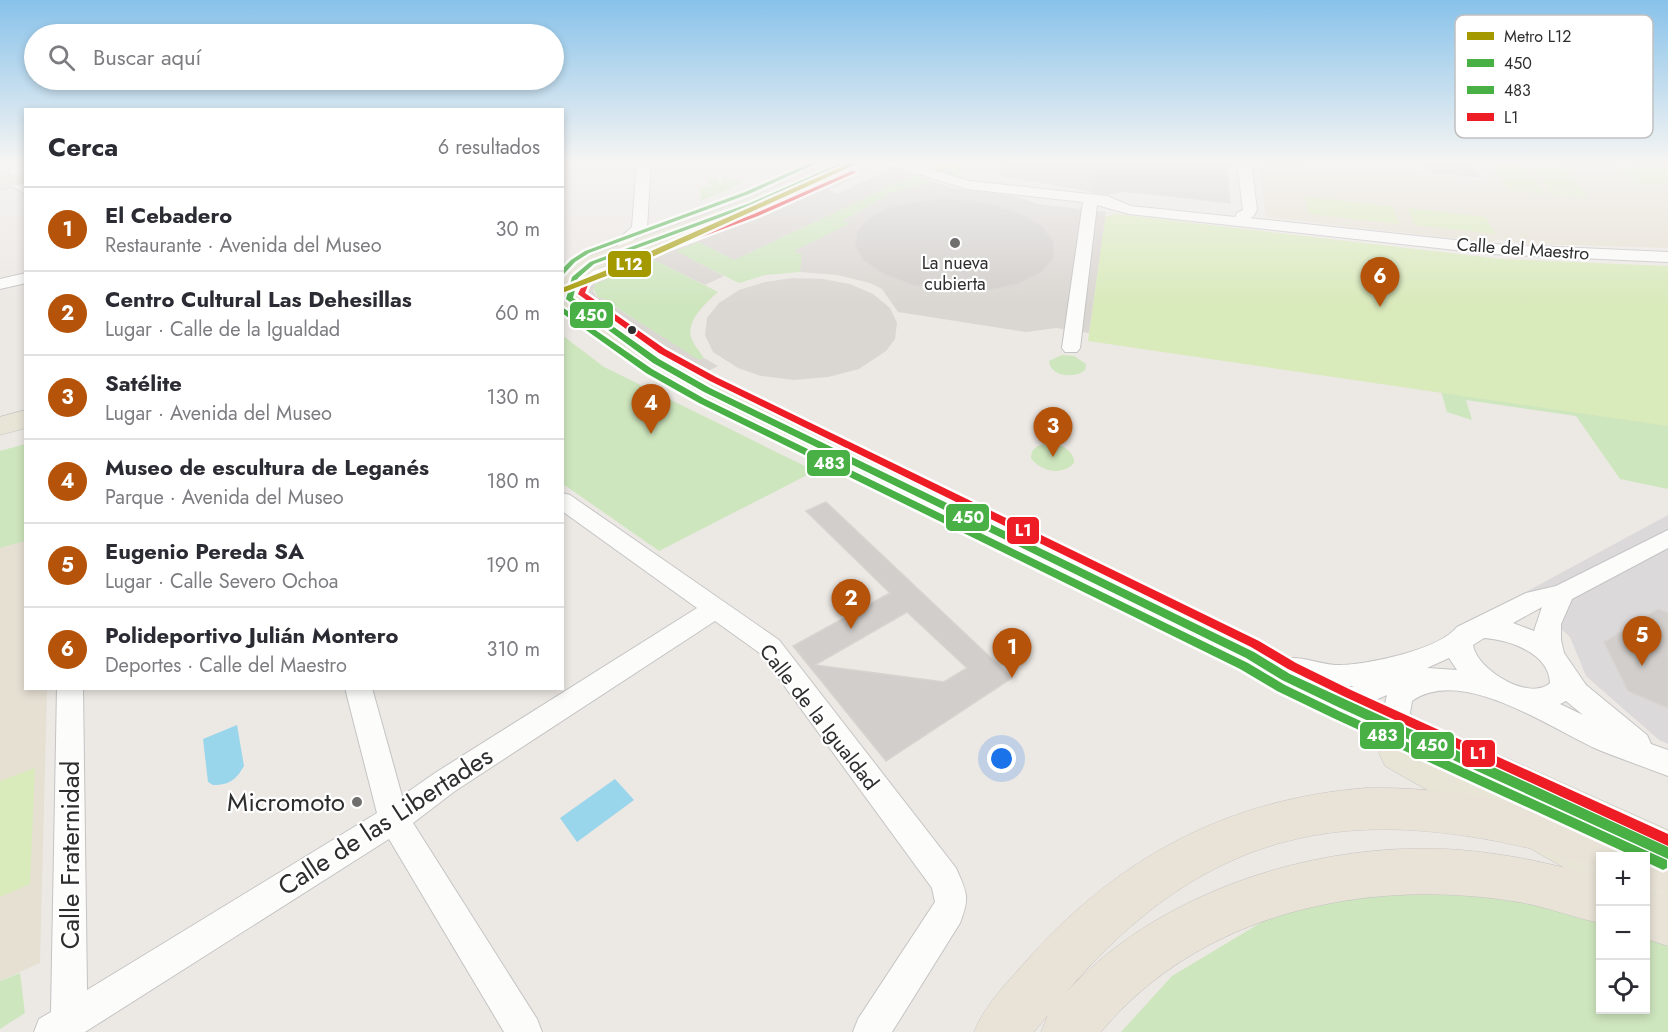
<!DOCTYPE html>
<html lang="es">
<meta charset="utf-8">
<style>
:root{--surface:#fff;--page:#f7f7f7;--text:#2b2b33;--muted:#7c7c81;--line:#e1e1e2;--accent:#b45309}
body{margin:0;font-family:Jost,sans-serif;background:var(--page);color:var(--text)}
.controls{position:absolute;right:18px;bottom:18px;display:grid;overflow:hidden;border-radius:0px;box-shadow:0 3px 9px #0003}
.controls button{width:54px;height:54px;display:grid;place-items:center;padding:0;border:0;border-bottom:2px solid var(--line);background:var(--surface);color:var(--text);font:30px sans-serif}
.you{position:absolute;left:1002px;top:759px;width:21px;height:21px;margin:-15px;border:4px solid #fff;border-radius:50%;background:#1a73e8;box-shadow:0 0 0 9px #1a73e833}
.badge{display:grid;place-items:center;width:39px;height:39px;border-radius:50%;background:var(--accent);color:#fff;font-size:20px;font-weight:700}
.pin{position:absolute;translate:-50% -50px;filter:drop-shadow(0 2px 3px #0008)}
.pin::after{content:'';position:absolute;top:32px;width:21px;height:18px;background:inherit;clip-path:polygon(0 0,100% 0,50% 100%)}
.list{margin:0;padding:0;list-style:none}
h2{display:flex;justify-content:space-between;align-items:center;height:78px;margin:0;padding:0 24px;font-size:26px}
h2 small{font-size:20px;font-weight:400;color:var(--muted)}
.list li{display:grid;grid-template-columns:39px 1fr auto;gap:18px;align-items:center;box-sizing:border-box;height:84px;padding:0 24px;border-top:2px solid var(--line)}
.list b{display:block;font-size:22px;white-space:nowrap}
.list p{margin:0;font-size:20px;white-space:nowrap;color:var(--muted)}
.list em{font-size:20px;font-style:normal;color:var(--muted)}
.icon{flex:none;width:33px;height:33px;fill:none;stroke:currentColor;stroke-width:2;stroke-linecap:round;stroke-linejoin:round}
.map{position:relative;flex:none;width:1668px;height:1032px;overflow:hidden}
.search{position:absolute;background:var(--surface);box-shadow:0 3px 9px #0003;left:24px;top:24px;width:540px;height:66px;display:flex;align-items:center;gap:15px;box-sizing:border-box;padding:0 21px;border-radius:33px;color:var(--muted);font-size:22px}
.panel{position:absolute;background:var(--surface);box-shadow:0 3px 9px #0003;left:24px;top:108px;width:540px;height:582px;border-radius:0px}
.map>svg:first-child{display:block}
</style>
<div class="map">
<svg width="1668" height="1032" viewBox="0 0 1668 1032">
<rect width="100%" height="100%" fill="#ece8e4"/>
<path fill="#dcd9db" d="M1668,515v229l-9,-4 -73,-64 -16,-39 -48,-43z"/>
<g fill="#e6e0d3">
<path d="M1258,161h37l195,20 -12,-20h190v87l-136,-4 -39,-5 1,4 -228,-26z"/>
<path d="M25,541l1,147 21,1 -7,274 -40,18v-433z"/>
</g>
<g fill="#cee6be">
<path d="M911,161h56l-5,12 -6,3z"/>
<path d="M914,175l20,7 -43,11 -48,28 7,3 -55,27 8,4 -3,17 -35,3 -26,8 -64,-32 24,-9 35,18z"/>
<path d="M723,177l19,6 -41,18 -1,-13 18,-3h-9l-1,-6 10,-1 1,7 5,-5 -4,-2z"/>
<path d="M654,260l64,32c-12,11 -31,27 -27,45 2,7 9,15 13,21l-5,3 -97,-63h-4l-5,-11 5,-5z"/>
<path d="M562,335l42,32 211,104 -156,80 -96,-67z"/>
<path d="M1062,355l12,1 12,8 -1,6c-10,9 -35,7 -36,-9z"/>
<path d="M1438,381l230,18v90l-48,-10 -44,-63 -110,-16 6,20 -25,-8z"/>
<path d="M25,444v97l-25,7v-97z"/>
<path d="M1044,444c12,-1 25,2 30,15v4c-12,13 -33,9 -43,-5 0,-9 5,-12 13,-14z"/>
<path d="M1409,888l175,21 16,6v95h46v-77l22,8v91h-547l51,-56 115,-69z"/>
<path d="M20,973l5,40 -25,16v-48z"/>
</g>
<g fill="#d9eabb">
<path d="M1490,163l35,3 21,28 -37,-4z"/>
<path d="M1529,165l35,3 25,29 -36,-3z"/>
<path d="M1618,167l50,2v15l-30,-1z"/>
<path d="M1305,197l87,9 7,18 -90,-10z"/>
<path d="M1408,208l78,9 9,17 -80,-9z"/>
<path d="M1116,214l385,45 167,7v160l-580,-85 17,-124z"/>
<path d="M35,768l-5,116 -30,13v-116z"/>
</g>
<g fill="#dad6d2" fill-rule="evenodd">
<path d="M1005,161h92l-5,31 -92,-16z"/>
<path d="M892,168l22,7 -180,85 -35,-18 -23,9 48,25 -19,9 -51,-25 -59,24 -2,7 5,7h3l98,62 5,-2 14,8 -18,9 -4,1 -117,-76 2,-21 31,-20 9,1 115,-41 74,-31 -4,-3 28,-14 20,7 -25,12 8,4z"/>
<path d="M934,182l19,6 61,8 24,8 68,8 -17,121 -33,-5 -30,4 -128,-20 -16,-23 -12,-6 -33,-8 -37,-3 2,-17 -8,-4 55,-27 -6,-3 48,-28zM939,199l58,6 24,9 21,12 12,16v16l-12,14 -24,12 -33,7h-36l-36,-6 -30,-11 -20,-14 24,-52 25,-6z"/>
<path d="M793,278l30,1 27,5 23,10 17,14 7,15 -2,16 -9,12 -27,18 -31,8 -34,3 -33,-4 -23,-8 -25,-16 -8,-17 2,-17 12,-15 20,-13 26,-8z"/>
</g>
<g fill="#99d6ec">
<path d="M237,725l7,41c-8,14 -15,19 -31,19l-5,-3 -5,-43z"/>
<path d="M615,779l19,21 -57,42 -17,-24z"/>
</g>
<g fill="#d1cecb" stroke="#d7d4d0" stroke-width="1.5" fill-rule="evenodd">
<path d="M1097,161h84l46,5 3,37 -107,-12 -15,3 -16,-2z"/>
<path d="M1426,161h44l11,16 -55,-5z"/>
<path d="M939,199l30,1 28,5 24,9 21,12 12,16v16l-12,14 -24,12 -33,7h-36l-36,-6 -30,-11 -20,-14 -8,-15 2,-14 11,-13 19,-10 25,-6z"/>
<path d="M826,502l186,176 -126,83 -93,-115 97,-53 -84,-82zM907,612l60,56 -23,14 -129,-17z"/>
<path d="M1658,609l10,4v95l-40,-17 -24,-49z"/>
</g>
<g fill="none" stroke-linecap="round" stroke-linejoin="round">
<g stroke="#c5c4c5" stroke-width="2">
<g id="minor">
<path d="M6,161h14l5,18 1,16 -16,-11 1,-5z"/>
<path d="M637,161h14l-4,67 -20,18 -5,2 -8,-5 18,-16z"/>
<path d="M883,161h21l65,20 138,15 24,10 104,11 2,-4 6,-3 -6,-49h14l6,49 -4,7 -4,1 243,26 176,8v10l-176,-8 -363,-40 -32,-9 -17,143 -3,4h-12l-3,-4 21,-146 -115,-13 -83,-25z"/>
<path d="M26,273v10l-26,6v-10z"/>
<path d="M562,493l8,2 209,145 177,228c11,25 14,29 4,55l-68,109h-39l5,-13 77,-117 -3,-14 -171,-234 -46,-33 -260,170 -42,32 124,196 5,13h-38l-115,-193 -304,193h-51l5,-13 12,-7 6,-324h26l4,302 290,-177 -32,-125h27l30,108 33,-23 262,-165 -135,-97z"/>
<path d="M1668,530v18l-96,51 -11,25v16l3,13 22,32 61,50 4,9 17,6v26c-23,-9 -47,-17 -69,-26 -48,-21 -137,-85 -187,-49l-2,12 12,19 -4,8c-21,8 -28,-7 -36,-24l5,-21 -52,22 -10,-3 -4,-8 4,-8 29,-12c-25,2 -49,-4 -73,-12l-4,-7 4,-7c17,-6 36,4 54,5 29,1 104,-15 122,-38l69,-34 30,-7zM1542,607l-8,24 -21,-8zM1484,638c26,2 65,15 66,45 -21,19 -74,-14 -77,-38zM1449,658l8,12 -30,-2zM1566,701l17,14 -23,-11z"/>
</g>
</g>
<g stroke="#c6c5c4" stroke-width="1">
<g id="primary">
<path d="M833,161h26l-3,4 -97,43 -159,60 -14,10 -5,19 85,58 51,29 547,260 36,22 368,164v93l-22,-10v-57h-19l-8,-3 1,3h-20v29l-16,-6 -199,-113 -6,-13 5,-11 -112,-54 -36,-22 -539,-270 -51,-29 -84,-60c0,-25 -2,-35 22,-49l161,-58z"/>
<path d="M26,410v18l-26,7v-18z"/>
</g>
</g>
<g stroke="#c6c5c4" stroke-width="1">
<g id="trunk">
<path d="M26,171v12l-26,7v-12z"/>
<path d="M1366,788c102,-2 208,24 302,61v44l-22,-9v-28h-46v11c-223,-66 -379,-58 -537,129 94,-106 259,-157 398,-146 48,4 93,14 139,27v46c-29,-6 -58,-18 -88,-22 -147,-23 -312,12 -411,131h-60l7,-17 -14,17h-60c11,-28 34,-50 54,-73 91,-102 200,-160 338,-171z"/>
<path d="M1646,891l22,7v48l-22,-7z"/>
</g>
</g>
<use href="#minor" fill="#fcfcfb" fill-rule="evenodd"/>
<use href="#primary" fill="#e8e4d6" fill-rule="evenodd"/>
<use href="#trunk" fill="#e9e2d6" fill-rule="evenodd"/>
<g stroke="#fff" stroke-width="5">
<path id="bus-1" d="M845,161h7l-98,44 -160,59 -16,14 -5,20 86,61 51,29 544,264 36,22 378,173v12l-330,-152 -56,-27 -36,-22 -542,-266 -51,-29 -87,-64 6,-22 18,-15 160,-59z"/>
</g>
<g stroke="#fff" stroke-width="5">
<g id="bus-2">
<path d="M815,161h7l-73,33 -160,59 -14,9 -13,14v-7l9,-9 14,-9 160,-59z"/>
<path d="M562,307l90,62 53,30 543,264 37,22 56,27 326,148v8l-4,2 -17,-8v-6h-13l-300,-138 -56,-27 -37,-22 -541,-266 -53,-30 -84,-60z"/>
</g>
</g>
<g stroke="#fff" stroke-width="5">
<path id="bus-3" d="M852,171l5,1 -99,44 -159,59 -11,10 -3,8 80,56 51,28 543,264 37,22 55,27 317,144v12l-325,-150 -55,-27 -37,-22 -541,-266 -51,-28 -81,-59 5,-11 12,-10 159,-59z"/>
</g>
<use href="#bus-1" fill="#49b046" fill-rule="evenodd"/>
<use href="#bus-2" fill="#49b046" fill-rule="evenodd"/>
<use href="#bus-3" fill="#ee1c25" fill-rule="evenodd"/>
<g stroke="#fff" stroke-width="5">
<path id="metro-1" d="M855,161h8l-233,106 -68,26v-5l62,-25z"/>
</g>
<use href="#metro-1" fill="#a49a00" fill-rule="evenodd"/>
</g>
<linearGradient id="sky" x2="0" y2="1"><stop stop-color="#88c2ea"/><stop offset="0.53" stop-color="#f6f5f3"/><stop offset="1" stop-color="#f6f5f3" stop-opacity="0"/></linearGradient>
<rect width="1668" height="305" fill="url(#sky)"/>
<g fill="#706f6e" stroke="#fff" stroke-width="2">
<circle cx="955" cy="243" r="6"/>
<circle cx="357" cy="802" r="6"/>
</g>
<circle fill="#2e2e2e" stroke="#fff" stroke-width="2" cx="632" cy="330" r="5"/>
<g text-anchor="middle" stroke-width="4.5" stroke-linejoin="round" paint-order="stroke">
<g font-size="18" fill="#2e2e2e" stroke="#fff">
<text transform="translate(1523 249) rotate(4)" y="6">Calle del Maestro</text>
</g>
<g font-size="18" fill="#2e2e2e" stroke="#fff">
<text x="955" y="269">La nueva<tspan x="955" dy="21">cubierta</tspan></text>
</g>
<g font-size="21" fill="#2e2e2e" stroke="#fff">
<text transform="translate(819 717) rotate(52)" y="7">Calle de la Igualdad</text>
</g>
<g font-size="26" fill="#2e2e2e" stroke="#fff" text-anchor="end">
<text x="345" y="811">Micromoto</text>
</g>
<g font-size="26" fill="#2e2e2e" stroke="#fff">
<text transform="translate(385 821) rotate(-33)" y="9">Calle de las Libertades</text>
<text transform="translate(70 855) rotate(-90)" y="9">Calle Fraternidad</text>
</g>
</g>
<rect x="1455" y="15" width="198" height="123" rx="9" fill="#fff" stroke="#c0c0c0" stroke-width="1.5"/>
<rect x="1467" y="32" width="27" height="8" fill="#a49a00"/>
<rect x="1467" y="59" width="27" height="8" fill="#49b046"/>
<rect x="1467" y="86" width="27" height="8" fill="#49b046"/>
<rect x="1467" y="113" width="27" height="8" fill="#ee1c25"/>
<g font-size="16" fill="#2e2e2e">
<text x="1504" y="42">Metro L12</text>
<text x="1504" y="69">450</text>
<text x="1504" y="96">483</text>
<text x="1504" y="123">L1</text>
</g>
<g stroke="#fff" stroke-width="2">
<rect x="607" y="250" width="45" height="28" rx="6" fill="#a49a00"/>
<rect x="569" y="301" width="45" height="28" rx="6" fill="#49b046"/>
<rect x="806" y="449" width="45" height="28" rx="6" fill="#49b046"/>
<rect x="945" y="503" width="45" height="29" rx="6" fill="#49b046"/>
<rect x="1006" y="516" width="34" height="29" rx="6" fill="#ee1c25"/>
<rect x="1359" y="721" width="46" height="29" rx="6" fill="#49b046"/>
<rect x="1410" y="731" width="45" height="29" rx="6" fill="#49b046"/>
<rect x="1461" y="739" width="35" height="29" rx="6" fill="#ee1c25"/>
</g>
<g font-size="16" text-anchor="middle" font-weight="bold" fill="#fff">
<text x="629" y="270">L12</text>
<text x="591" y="321">450</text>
<text x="829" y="469">483</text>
<text x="968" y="523">450</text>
<text x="1023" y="536">L1</text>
<text x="1382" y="741">483</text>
<text x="1432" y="751">450</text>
<text x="1478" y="759">L1</text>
</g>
</svg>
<div class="controls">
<button>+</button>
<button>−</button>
<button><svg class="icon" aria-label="locate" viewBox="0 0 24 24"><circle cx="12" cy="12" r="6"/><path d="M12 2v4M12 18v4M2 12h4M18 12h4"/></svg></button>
</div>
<div class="you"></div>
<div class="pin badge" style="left:1012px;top:678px">1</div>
<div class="pin badge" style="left:851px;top:629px">2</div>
<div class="pin badge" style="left:1053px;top:457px">3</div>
<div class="pin badge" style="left:651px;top:434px">4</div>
<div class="pin badge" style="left:1642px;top:666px">5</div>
<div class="pin badge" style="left:1380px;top:307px">6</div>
<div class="search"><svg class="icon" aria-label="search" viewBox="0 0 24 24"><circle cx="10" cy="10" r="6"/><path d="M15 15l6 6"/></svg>Buscar aquí</div>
<section class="panel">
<h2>Cerca<small>6 resultados</small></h2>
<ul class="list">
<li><span class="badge">1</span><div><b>El Cebadero</b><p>Restaurante · Avenida del Museo</p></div><em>30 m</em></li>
<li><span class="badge">2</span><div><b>Centro Cultural Las Dehesillas</b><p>Lugar · Calle de la Igualdad</p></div><em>60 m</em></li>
<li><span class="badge">3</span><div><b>Satélite</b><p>Lugar · Avenida del Museo</p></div><em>130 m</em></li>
<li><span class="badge">4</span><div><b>Museo de escultura de Leganés</b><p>Parque · Avenida del Museo</p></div><em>180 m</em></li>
<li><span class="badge">5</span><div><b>Eugenio Pereda SA</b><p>Lugar · Calle Severo Ochoa</p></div><em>190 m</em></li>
<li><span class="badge">6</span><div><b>Polideportivo Julián Montero</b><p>Deportes · Calle del Maestro</p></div><em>310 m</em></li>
</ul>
</section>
</div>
